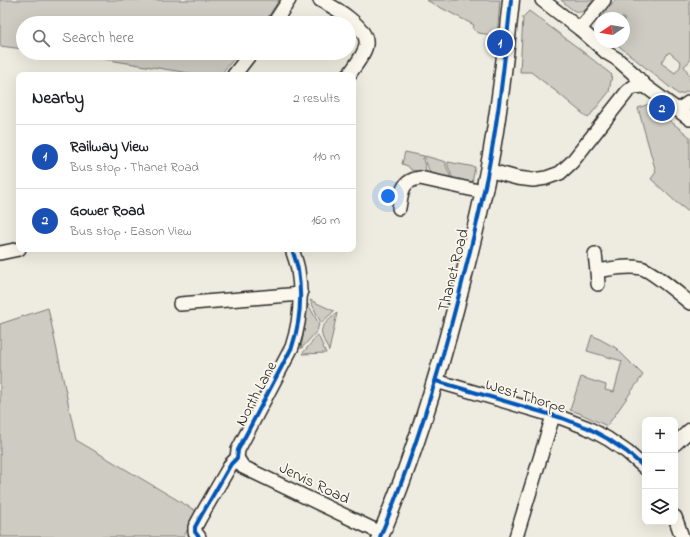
<!DOCTYPE html>
<meta charset="utf-8">
<style>
:root{--surface:#fff;--page:#f6f6f6;--text:#202124;--muted:#757577;--line:#e0e0e0;--accent:#db2777}
body{margin:0;font-family:"Indie Flower",sans-serif;background:var(--page);color:var(--text)}
.controls{position:absolute;right:12px;bottom:12px;display:grid;overflow:hidden;border-radius:8px;box-shadow:0 4px 16px #0002}
.controls button{width:36px;height:36px;display:grid;place-items:center;padding:0;border:0;border-bottom:1px solid var(--line);background:var(--surface);color:var(--text);font:20px sans-serif}
.compass{position:absolute;left:594px;top:12px;width:36px;height:36px;border-radius:50%;background:var(--surface);box-shadow:0 4px 16px #0002;rotate:258deg}
.you{position:absolute;left:388px;top:196px;width:14px;height:14px;margin:-10px;border:3px solid #fff;border-radius:50%;background:#1a73e8;box-shadow:0 0 0 6px #1a73e833}
.badge{display:grid;place-items:center;width:26px;height:26px;border-radius:50%;background:var(--accent);color:#fff;font-size:13px;font-weight:700}
.pin{position:absolute;translate:-50% -50%;border:2px solid #fff;box-shadow:0 1px 4px #0006}
.list{margin:0;padding:0;list-style:none}
h2{display:flex;justify-content:space-between;align-items:center;height:52px;margin:0;padding:0 16px;font-size:17px}
h2 small{font-size:13px;font-weight:400;color:var(--muted)}
.list li{display:grid;grid-template-columns:26px 1fr auto;gap:12px;align-items:center;box-sizing:border-box;height:64px;padding:0 16px;border-top:1px solid var(--line)}
.list b{display:block;font-size:15px;white-space:nowrap}
.list p{margin:0;font-size:13px;white-space:nowrap;color:var(--muted)}
.list em{font-size:13px;font-style:normal;color:var(--muted)}
.icon{flex:none;width:22px;height:22px;fill:none;stroke:currentColor;stroke-width:2;stroke-linecap:round;stroke-linejoin:round}
.map{position:relative;flex:none;width:690px;height:537px;overflow:hidden}
.search{position:absolute;background:var(--surface);box-shadow:0 4px 16px #0002;left:16px;top:16px;width:340px;height:44px;display:flex;align-items:center;gap:10px;box-sizing:border-box;padding:0 14px;border-radius:22px;color:var(--muted);font-size:15px}
.panel{position:absolute;background:var(--surface);box-shadow:0 4px 16px #0002;left:16px;top:72px;width:340px;height:180px;border-radius:8px}
.map>svg:first-child{display:block}
</style>
<div class="map">
<svg width="690" height="537" viewBox="0 0 690 537">
<rect width="100%" height="100%" fill="#eeebe0"/>
<filter id="ink" filterUnits="userSpaceOnUse"><feTurbulence type="fractalNoise" baseFrequency=".025" numOctaves="2"/><feDisplacementMap in="SourceGraphic" scale="8" xChannelSelector="R" yChannelSelector="G"/><feConvolveMatrix kernelMatrix="1 2 1 2 8 2 1 2 1" color-interpolation-filters="sRGB"/></filter>
<g filter="url(#ink)">
<g fill="#cecbc2" stroke="#7c7b76" fill-rule="evenodd">
<path d="M0,0h279l-15,23h-241v26l-23,-3z"/>
<path d="M426,0h74l-3,36 -18,-3 -6,-4 1,-4z"/>
<path d="M561,0h32c-2,3 -5,7 -8,10 -8,7 -18,-5 -24,-10z"/>
<path d="M615,0h75v61l-6,5 6,10v14l-8,4h-4l-64,-52h10v-24h-23zM669,52l12,10 -1,5 -5,6 -14,-10z"/>
<path d="M529,11l48,36 35,28 -3,17 -21,26 -30,-25 -27,-21h-11l3,-55z"/>
<path d="M66,53h173l-19,22h-19z"/>
<path d="M649,104l41,33v76l-13,-10 -26,-24 5,-7 -18,-64z"/>
<path d="M405,152l19,4 -1,3 4,14 -16,-3 -3,-4 -6,-2z"/>
<path d="M425,156l21,6v4l5,12 -21,-5 -5,-14z"/>
<path d="M448,162l27,5 -3,16 -19,-4 -5,-13z"/>
<path d="M310,300l24,11 -13,12z"/>
<path d="M308,304l11,20 -2,7 -16,18z"/>
<path d="M48,308l28,132 120,71 -12,26h-184v-213z"/>
<path d="M337,313l-8,38c-11,-22 -11,-22 8,-38z"/>
<path d="M318,335l8,18 -24,1z"/>
<path d="M592,335l24,13 27,27 -36,51 -28,-13 -9,-3 11,-33 25,8 -1,5 9,2 8,-31 -35,-10z"/>
</g>
<g fill="none" stroke-linecap="round" stroke-linejoin="round">
<g stroke="#2b2b2b" stroke-width="16">
<g id="minor">
<path d="M320,0c14,7 49,27 46,45 -1,9 -12,22 -17,30"/>
<path d="M542,0l38,29 27,24 10,6 17,15 11,12 45,33"/>
<path d="M274,23l15,-23"/>
<path d="M580,29l24,-29"/>
<path d="M234,75l17,-22"/>
<path d="M678,110l12,-8"/>
<path d="M488,170l29,8 16,2 13,-2 14,-5 12,-11 55,-70 6,-5 12,-1"/>
<path d="M399,208c3,-16 2,-27 21,-30l63,14"/>
<path d="M0,253l19,-4"/>
<path d="M595,254l2,17"/>
<path d="M598,284l-1,-13c14,-2 30,-6 44,-3 10,2 39,27 49,35"/>
<path d="M180,304l121,-10"/>
<path d="M436,381l126,37 26,10 20,11 19,13 18,16"/>
<path d="M675,444l15,-14"/>
<path d="M237,458l6,9 138,66"/>
<path d="M675,517l7,20"/>
<path d="M199,537l-4,-5v-5l6,-11 30,-52 6,-6 1,-8 54,-103c8,-24 10,-52 6,-77 -1,-7 -4,-14 -6,-21"/>
<path d="M516,537l37,-121"/>
</g>
</g>
<g stroke="#2b2b2b" stroke-width="19">
<path id="tertiary" d="M380,537c31,-74 55,-150 75,-227 12,-46 24,-92 33,-139 11,-56 17,-114 23,-171"/>
</g>
<use href="#minor" stroke="#fbf7ec" stroke-width="13"/>
<use href="#tertiary" stroke="#fbf7ec" stroke-width="16"/>
<g stroke="#fbf7ec" stroke-width="6">
<g id="cycleway">
<path d="M436,381l126,37 26,10 20,11 19,13 18,16"/>
<path d="M199,537l-4,-5v-5l6,-11 30,-52 6,-6 1,-8 54,-103c8,-24 10,-52 6,-77 -1,-7 -4,-14 -6,-21"/>
<path d="M380,537c31,-74 55,-150 75,-227 12,-46 24,-92 33,-139 11,-56 17,-114 23,-171"/>
</g>
</g>
<use href="#cycleway" stroke="#0057b8" stroke-width="4"/>
</g>
</g>
<g text-anchor="middle" stroke-width="3.5" stroke-linejoin="round" paint-order="stroke">
<g font-size="16" fill="#2b2b2b" stroke="#fbf7ec">
<text transform="translate(452 270) rotate(-76)" y="6">Thanet Road</text>
<text transform="translate(255 393) rotate(-62)" y="6">North Lane</text>
<text transform="translate(526 395) rotate(17)" y="6">West Thorpe</text>
<text transform="translate(315 482) rotate(26)" y="6">Jervis Road</text>
</g>
</g>
</svg>
<div class="controls">
<button>+</button>
<button>−</button>
<button><svg class="icon" aria-label="layers" viewBox="0 0 24 24"><path d="M12 4l9 5-9 5-9-5zM3 14l9 5 9-5"/></svg></button>
</div>
<svg class="compass" viewBox="-18 -18 36 36"><path d="M0-13l5 13h-10z" fill="#e53935"/><path d="M0 13l5-13h-10z" fill="#757577"/></svg>
<div class="you"></div>
<div class="pin badge" style="left:500px;top:43px;background:#1a4fb4">1</div>
<div class="pin badge" style="left:662px;top:108px;background:#1a4fb4">2</div>
<div class="search"><svg class="icon" aria-label="search" viewBox="0 0 24 24"><circle cx="10" cy="10" r="6"/><path d="M15 15l6 6"/></svg>Search here</div>
<section class="panel">
<h2>Nearby<small>2 results</small></h2>
<ul class="list">
<li><span class="badge" style="background:#1a4fb4">1</span><div><b>Railway View</b><p>Bus stop · Thanet Road</p></div><em>110 m</em></li>
<li><span class="badge" style="background:#1a4fb4">2</span><div><b>Gower Road</b><p>Bus stop · Eason View</p></div><em>160 m</em></li>
</ul>
</section>
</div>
